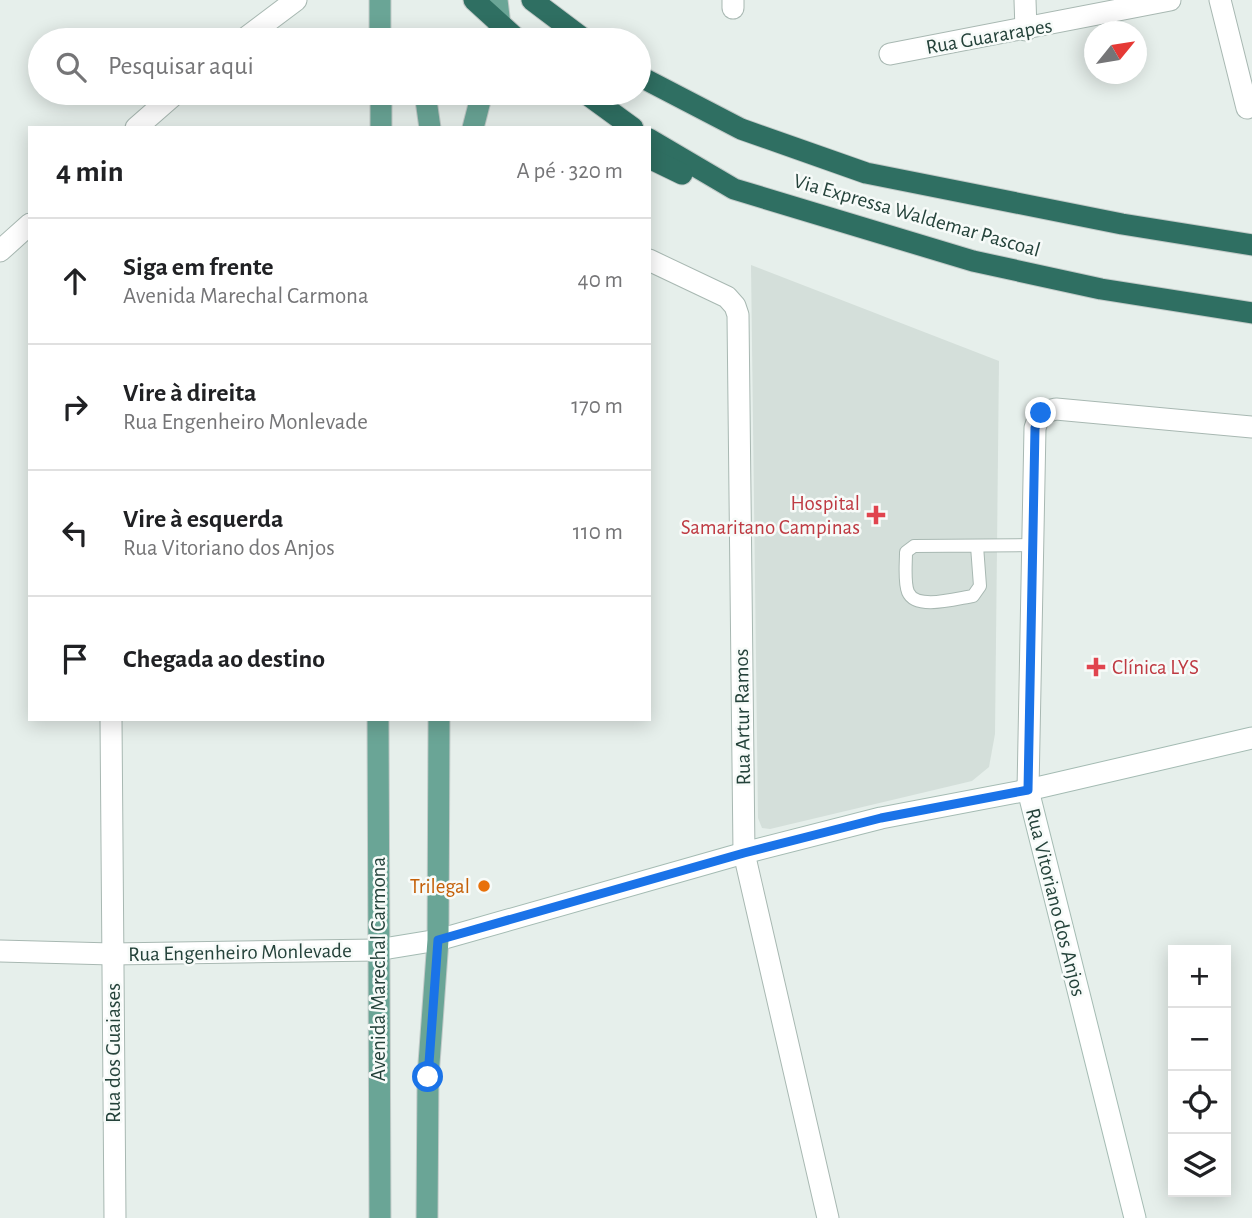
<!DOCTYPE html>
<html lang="pt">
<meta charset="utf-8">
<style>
:root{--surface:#fff;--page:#f6f6f6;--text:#202124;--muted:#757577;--line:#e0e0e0}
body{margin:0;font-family:"Alegreya Sans",sans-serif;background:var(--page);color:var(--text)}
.controls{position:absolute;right:21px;bottom:21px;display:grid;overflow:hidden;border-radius:0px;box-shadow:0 4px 18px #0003}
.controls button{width:63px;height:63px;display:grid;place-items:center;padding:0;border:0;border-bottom:2px solid var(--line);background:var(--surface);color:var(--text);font:35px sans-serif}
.compass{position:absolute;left:1084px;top:21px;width:63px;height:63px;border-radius:50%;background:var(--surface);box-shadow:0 4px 18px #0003;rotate:60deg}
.stop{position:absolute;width:21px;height:21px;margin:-16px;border:5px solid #1a73e8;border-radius:50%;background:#fff}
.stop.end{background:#1a73e8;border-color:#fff;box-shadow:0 2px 7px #0008}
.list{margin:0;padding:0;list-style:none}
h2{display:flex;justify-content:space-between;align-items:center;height:91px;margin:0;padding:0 28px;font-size:30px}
h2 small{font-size:23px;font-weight:400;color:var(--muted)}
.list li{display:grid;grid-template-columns:46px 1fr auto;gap:21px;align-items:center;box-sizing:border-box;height:126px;padding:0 28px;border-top:2px solid var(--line)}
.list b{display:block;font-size:26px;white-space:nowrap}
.list p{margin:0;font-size:23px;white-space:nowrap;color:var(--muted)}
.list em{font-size:23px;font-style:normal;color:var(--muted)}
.icon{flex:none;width:38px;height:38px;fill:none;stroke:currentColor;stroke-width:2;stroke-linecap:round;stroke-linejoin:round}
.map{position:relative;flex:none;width:1252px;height:1218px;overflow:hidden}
.search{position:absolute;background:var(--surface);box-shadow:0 4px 18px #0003;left:28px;top:28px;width:623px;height:77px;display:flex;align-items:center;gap:18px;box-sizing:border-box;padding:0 24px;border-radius:38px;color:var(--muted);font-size:26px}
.panel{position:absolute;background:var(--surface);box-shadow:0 4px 18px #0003;left:28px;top:126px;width:623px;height:595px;border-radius:0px}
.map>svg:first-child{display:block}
</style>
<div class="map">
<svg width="1252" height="1218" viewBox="0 0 1252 1218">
<rect width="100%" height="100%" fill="#e6efeb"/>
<path fill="#d4dfda" d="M751,265l248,96 -4,373 -6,33 -17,14 -202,48 -8,-1 -4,-10z"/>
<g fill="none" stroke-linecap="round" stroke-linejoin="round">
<g stroke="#a8b8b2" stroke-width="14">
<path id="lane" d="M977,546l3,40 -7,10c-15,2 -57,15 -65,-4 -4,-10 -2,-28 -2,-40l8,-6 119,-1"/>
</g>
<g stroke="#a8b8b2" stroke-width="23">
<g id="street">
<path d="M733,0v8"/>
<path d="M1025,0l1,30"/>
<path d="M1220,0l27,108"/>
<path d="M243,40l53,-40"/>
<path d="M890,54l280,-54"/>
<path d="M136,128l40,-35"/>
<path d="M0,251l30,-27"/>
<path d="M649,260l78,37 8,9 3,9 6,538 84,365"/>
<path d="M111,719l4,499"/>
<path d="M1028,790l7,-362 5,-15 16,-4 196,18"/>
<path d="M0,951l112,3 265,-4"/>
</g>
</g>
<g stroke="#a4bbb3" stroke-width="23">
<g id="secondary">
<path d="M1028,790l107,428"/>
<path d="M377,950l61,-10 306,-87 137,-35 147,-28 224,-52"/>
</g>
</g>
<g stroke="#c2cac8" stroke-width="23">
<g id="primary">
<path d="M380,0v40"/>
<path d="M496,40l4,-15 -3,-25"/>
<path d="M381,93v35"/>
<path d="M425,93l5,35"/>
<path d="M473,128l9,-35"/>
<path d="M378,719l2,499"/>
<path d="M427,1218l1,-141 10,-137 1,-221"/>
</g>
</g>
<g stroke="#c2cac8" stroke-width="23">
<g id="highway">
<path d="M474,0l44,40"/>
<path d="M532,0l53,40"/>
<path d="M639,76l102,53 125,44 256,51 130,21"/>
<path d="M585,93l48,35"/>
<path d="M649,139l85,50 239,72 128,28 151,24"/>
<path d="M649,158l33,16"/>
</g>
</g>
<use href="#lane" stroke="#fff" stroke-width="12"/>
<use href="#street" stroke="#fff" stroke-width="21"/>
<use href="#secondary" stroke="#fff" stroke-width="21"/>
<use href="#primary" stroke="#6aa596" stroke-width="21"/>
<use href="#highway" stroke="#2f6f62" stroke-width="21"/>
</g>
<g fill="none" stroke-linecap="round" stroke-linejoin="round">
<path stroke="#1a73e8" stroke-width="9" d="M428,1077l10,-137 306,-87 137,-35 147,-28 7,-362 6,-15"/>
</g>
<g fill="#e0444e" stroke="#f7fbf9" stroke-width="2.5">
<path d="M872.5 504.5h7v7h7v7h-7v7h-7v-7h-7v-7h7z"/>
<path d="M1092.5 656.5h7v7h7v7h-7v7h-7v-7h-7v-7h7z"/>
</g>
<circle fill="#e8710a" stroke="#f7fbf9" stroke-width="2.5" cx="484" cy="886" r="7"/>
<g text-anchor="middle" stroke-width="5" stroke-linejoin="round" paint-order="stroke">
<g font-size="21" fill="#24423a" stroke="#f7fbf9">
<text transform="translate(989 36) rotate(-10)" y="7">Rua Guararapes</text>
<text transform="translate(917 215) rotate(16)" y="7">Via Expressa Waldemar Pascoal</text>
<text transform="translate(742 717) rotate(-91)" y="7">Rua Artur Ramos</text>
<text transform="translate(1056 902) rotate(76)" y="7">Rua Vitoriano dos Anjos</text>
<text transform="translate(240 952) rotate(-1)" y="7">Rua Engenheiro Monlevade</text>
<text transform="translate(378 969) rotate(-90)" y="7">Avenida Marechal Carmona</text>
<text transform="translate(113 1053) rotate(-90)" y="7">Rua dos Guaiases</text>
</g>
<g font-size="21" fill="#be3a42" stroke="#f7fbf9" text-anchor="end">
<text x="860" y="510">Hospital<tspan x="860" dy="24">Samaritano Campinas</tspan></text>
<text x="1112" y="674" text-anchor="start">Clínica LYS</text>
</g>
<g font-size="21" fill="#c56008" stroke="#f7fbf9" text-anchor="end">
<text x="470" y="893">Trilegal</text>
</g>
</g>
</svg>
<div class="controls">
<button>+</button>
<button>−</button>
<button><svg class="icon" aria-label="locate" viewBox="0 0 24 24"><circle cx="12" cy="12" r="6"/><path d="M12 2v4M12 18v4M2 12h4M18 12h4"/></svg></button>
<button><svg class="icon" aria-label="layers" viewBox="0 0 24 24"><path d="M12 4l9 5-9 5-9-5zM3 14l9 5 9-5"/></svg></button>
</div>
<svg class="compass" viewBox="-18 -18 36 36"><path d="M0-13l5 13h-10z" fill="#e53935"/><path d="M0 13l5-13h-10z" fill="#757577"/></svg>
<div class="stop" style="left:428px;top:1077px"></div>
<div class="stop end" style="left:1041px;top:413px"></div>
<div class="search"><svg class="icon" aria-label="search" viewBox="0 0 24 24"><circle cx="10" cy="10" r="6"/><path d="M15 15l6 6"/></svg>Pesquisar aqui</div>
<section class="panel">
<h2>4 min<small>A pé · 320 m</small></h2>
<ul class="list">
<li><svg class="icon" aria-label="ahead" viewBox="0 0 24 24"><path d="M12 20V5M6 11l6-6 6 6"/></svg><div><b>Siga em frente</b><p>Avenida Marechal Carmona</p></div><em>40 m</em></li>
<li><svg class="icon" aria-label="right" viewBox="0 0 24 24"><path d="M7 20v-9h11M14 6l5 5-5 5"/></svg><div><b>Vire à direita</b><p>Rua Engenheiro Monlevade</p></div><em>170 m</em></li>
<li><svg class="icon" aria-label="left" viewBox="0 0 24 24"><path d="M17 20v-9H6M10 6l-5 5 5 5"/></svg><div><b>Vire à esquerda</b><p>Rua Vitoriano dos Anjos</p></div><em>110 m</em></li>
<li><svg class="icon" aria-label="arrive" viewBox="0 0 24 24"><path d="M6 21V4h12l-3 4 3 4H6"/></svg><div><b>Chegada ao destino</b></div></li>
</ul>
</section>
</div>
